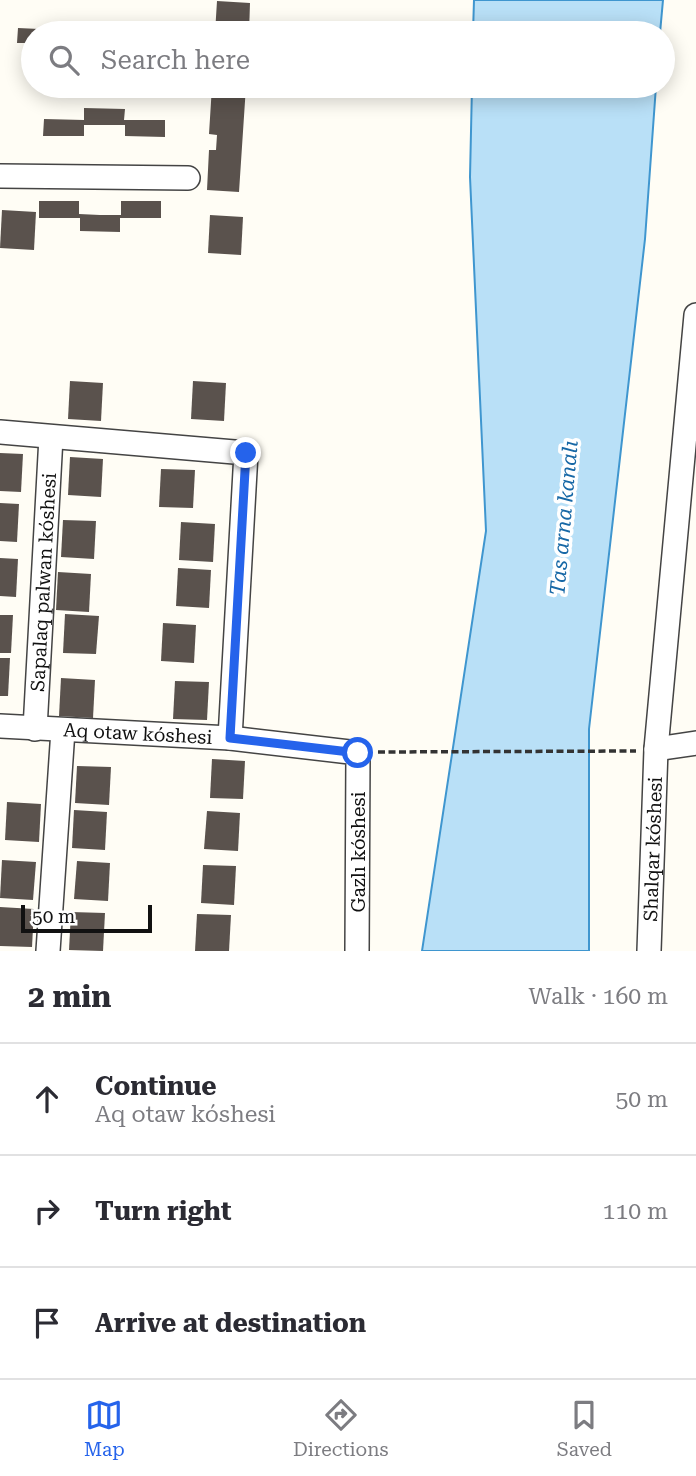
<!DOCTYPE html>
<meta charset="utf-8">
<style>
:root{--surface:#fff;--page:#f7f7f7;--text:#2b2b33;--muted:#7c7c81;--line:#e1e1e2;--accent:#2563eb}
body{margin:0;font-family:"Roboto Serif",serif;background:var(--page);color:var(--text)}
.scale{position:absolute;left:21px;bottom:18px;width:131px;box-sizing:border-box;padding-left:7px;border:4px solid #111;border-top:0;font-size:19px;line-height:24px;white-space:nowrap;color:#111;-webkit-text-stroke:5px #fff;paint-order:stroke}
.stop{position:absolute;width:21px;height:21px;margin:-16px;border:5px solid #2563eb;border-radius:50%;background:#fff}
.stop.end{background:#2563eb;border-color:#fff;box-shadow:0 2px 7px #0008}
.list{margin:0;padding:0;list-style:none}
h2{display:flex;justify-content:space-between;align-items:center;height:91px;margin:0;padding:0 28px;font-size:30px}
h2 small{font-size:23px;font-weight:400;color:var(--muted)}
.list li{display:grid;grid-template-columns:46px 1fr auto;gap:21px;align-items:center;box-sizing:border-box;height:112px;padding:0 28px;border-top:2px solid var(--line)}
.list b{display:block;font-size:26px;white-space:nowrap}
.list p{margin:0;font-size:23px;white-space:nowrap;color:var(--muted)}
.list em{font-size:23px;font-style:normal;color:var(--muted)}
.icon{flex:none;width:38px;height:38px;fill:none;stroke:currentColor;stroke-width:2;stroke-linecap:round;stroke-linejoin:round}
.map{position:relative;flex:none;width:696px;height:951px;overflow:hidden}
.search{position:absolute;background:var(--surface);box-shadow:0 4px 18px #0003;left:21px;right:21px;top:21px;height:77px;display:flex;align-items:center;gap:18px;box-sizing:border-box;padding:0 24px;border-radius:38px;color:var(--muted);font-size:26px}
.sheet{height:427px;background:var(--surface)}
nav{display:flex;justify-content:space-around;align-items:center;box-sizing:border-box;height:98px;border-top:2px solid var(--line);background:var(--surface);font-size:19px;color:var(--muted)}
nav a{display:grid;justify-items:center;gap:4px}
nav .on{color:var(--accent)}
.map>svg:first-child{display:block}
</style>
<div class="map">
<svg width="696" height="951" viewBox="0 0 696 951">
<rect width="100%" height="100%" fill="#fffdf5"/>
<g fill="#b9e0f7" stroke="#3f96cf" stroke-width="2">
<path d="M474,0h189l-3,33h-187z"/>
<path d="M472,86h184l-11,153 -56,490v222h-167l64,-420 -16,-354z"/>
</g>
<g fill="#5a524d">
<path d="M217,1l33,2 -1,30h-34z"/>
<path d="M18,28l21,1v4h-6v10h-16z"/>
<path d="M212,86h34l-7,106 -32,-2 2,-40h7l1,-15 -8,-1z"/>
<path d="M84,108l41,1 -1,11h41v17l-40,-1v-11h-41v11h-41l1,-17 40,1z"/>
<path d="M39,201h40v13l21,1h21v-14h40v17h-41v14l-40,-1v-13h-41z"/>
<path d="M2,210l34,2 -2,38 -34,-2z"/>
<path d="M210,215l33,2 -2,38 -33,-2z"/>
<path d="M70,381l33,2 -2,38 -33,-2z"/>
<path d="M193,381l33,2 -2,38 -33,-2z"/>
<path d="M0,453l23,1 -2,38 -21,-1z"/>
<path d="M70,457l33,2 -2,38 -33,-2z"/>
<path d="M161,469l34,1 -2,38 -34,-1z"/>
<path d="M0,503l19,1 -2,38 -17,-1z"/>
<path d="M63,520l33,1 -2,38 -33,-2z"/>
<path d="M181,522l34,2 -2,38 -34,-2z"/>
<path d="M0,558l18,1 -2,38 -16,-1z"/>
<path d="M178,568l33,2 -2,38 -33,-2z"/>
<path d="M58,572l33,2 -2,38 -33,-2z"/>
<path d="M65,614l34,2 -3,38 -33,-1z"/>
<path d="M0,615h13l-2,38h-11z"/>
<path d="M163,623l33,2 -2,38 -33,-2z"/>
<path d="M0,658h10l-2,38h-8z"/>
<path d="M61,678l34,2 -2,38 -34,-2z"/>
<path d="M175,681l34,1 -2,38 -34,-1z"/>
<path d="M212,759l33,2 -2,38 -33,-1z"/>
<path d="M77,766l34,1 -2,38 -34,-2z"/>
<path d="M7,802l34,2 -2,38 -34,-2z"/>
<path d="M74,810l33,2 -2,38 -33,-2z"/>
<path d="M207,811l33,2 -2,38 -34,-2z"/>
<path d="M2,860l34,2 -3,38 -33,-2z"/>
<path d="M77,861l33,2 -2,38 -34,-2z"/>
<path d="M203,865l33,1 -2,39 -33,-2z"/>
<path d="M0,907l34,2 -2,38 -32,-1z"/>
<path d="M71,912l34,1 -2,38 -34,-1z"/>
<path d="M197,914l34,1 -2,36h-34z"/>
</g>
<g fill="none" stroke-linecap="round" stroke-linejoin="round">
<g stroke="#444" stroke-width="26">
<g id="minor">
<path d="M0,176l188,2"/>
<path d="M0,432l246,21 -16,285"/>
<path id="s1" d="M0,726l230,12 128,15 -1,198"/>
<path id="s2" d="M35,729l16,-292"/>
<path d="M656,749l40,-6"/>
<path d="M48,951l15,-221"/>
<path id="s3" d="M649,951l7,-202 40,-434"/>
</g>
</g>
<path stroke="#333" stroke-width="3.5" stroke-dasharray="7 3.5" stroke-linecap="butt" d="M378,752l258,-1"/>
<use href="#minor" stroke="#fff" stroke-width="23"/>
</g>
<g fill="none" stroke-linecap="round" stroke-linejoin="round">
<path stroke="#2563eb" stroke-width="9" d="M246,453l-16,285 128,15"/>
</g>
<g text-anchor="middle" stroke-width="7" stroke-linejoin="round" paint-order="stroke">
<g font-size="19" fill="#111" stroke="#fff">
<text dy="7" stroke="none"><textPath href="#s2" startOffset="147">Sapalaq palwan kóshesi</textPath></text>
<text dy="7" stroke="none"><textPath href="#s1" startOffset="138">Aq otaw kóshesi</textPath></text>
<text dy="7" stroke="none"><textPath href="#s3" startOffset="102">Shalqar kóshesi</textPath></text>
<text transform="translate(358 852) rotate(-90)" y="7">Gazlı kóshesi</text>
</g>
<g font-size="21" font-style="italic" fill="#1768a6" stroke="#fff">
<text transform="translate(564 518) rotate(-85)" y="7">Tas arna kanalı</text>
</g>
</g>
</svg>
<div class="scale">50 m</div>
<div class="stop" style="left:358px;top:753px"></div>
<div class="stop end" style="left:246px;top:453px"></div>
<div class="search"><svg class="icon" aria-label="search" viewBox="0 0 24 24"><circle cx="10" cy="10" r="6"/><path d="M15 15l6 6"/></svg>Search here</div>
</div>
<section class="sheet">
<h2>2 min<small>Walk · 160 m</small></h2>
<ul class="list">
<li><svg class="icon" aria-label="ahead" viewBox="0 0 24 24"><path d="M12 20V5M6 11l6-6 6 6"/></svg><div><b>Continue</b><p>Aq otaw kóshesi</p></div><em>50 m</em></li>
<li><svg class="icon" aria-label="right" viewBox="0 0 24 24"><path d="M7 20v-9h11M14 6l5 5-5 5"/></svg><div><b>Turn right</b></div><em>110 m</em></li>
<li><svg class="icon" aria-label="arrive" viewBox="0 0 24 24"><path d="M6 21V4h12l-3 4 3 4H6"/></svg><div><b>Arrive at destination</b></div></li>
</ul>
</section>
<nav>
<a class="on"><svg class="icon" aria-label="map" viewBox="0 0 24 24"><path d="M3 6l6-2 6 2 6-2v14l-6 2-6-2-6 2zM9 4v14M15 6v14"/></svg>Map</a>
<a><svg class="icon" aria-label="directions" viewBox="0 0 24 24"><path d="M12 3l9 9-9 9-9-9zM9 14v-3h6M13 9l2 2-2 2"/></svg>Directions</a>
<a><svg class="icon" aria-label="saved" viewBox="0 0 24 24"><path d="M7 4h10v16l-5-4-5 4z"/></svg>Saved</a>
</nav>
